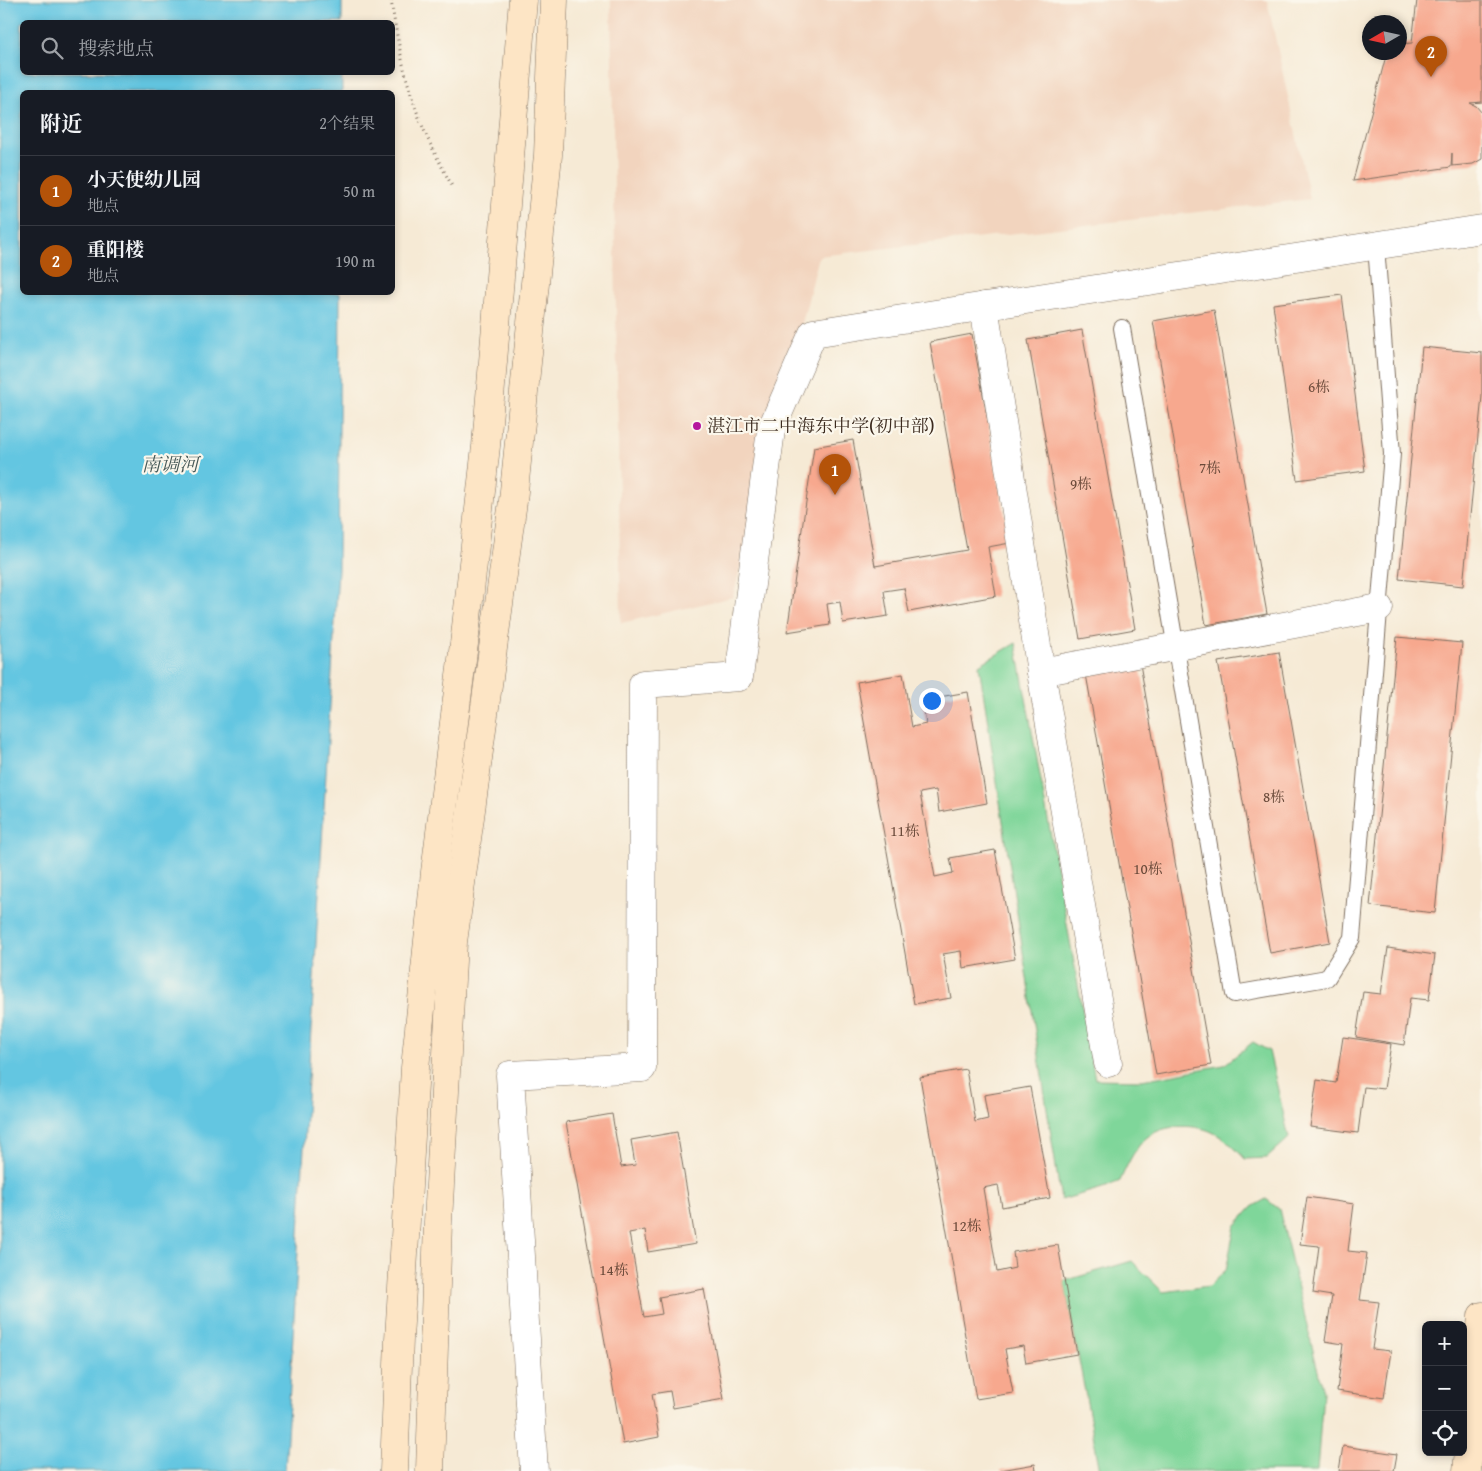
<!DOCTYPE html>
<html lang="zh">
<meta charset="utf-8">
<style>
:root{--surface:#171b24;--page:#242831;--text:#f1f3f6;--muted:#9ea1a6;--line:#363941;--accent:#b45309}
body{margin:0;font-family:"Gentium Book Plus","Noto Serif SC",serif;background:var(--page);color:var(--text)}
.controls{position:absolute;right:15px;bottom:15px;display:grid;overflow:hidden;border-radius:8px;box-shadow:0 2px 8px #0003}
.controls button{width:45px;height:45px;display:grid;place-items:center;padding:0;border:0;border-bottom:1px solid var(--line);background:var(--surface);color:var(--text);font:25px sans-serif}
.compass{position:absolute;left:1362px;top:15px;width:45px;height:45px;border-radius:50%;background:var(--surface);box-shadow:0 2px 8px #0003;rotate:261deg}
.you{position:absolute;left:931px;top:700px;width:18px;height:18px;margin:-12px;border:4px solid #fff;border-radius:50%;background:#1a73e8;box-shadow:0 0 0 8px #1a73e833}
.badge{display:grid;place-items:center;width:32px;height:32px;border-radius:50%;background:var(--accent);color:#fff;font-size:16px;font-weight:700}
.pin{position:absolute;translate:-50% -41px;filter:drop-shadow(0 1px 2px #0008)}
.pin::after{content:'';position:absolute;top:26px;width:18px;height:15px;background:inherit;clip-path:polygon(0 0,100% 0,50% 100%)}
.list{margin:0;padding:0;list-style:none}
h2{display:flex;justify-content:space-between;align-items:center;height:65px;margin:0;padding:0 20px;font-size:21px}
h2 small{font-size:16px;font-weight:400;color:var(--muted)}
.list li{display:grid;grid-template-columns:32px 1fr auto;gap:15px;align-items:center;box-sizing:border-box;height:70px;padding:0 20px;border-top:1px solid var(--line)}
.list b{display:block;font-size:19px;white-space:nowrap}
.list p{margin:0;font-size:16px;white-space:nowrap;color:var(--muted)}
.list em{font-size:16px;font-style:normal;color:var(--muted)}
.icon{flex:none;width:28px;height:28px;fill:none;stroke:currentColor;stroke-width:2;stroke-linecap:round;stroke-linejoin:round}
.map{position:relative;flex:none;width:1482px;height:1471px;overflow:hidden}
.search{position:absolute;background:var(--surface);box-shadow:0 2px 8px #0003;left:20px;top:20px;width:375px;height:55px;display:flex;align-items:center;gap:12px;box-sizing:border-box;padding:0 18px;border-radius:8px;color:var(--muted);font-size:19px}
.panel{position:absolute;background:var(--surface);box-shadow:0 2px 8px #0003;left:20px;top:90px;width:375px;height:205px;border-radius:8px}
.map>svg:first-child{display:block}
</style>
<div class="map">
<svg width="1482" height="1471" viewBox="0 0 1482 1471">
<rect width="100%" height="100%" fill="#fbf7ec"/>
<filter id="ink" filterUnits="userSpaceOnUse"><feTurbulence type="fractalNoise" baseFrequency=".02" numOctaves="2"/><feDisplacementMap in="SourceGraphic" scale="10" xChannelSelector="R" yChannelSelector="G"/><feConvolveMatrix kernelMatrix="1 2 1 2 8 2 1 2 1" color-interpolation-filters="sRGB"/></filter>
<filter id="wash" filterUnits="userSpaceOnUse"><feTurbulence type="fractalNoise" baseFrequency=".0096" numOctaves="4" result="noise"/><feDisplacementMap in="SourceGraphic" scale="20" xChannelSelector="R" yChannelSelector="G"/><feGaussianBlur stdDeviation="1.12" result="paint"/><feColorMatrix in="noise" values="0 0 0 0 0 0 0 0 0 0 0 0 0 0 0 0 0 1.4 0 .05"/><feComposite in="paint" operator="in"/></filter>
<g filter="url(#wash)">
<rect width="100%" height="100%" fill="#f6ead5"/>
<path fill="#f2d4be" d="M611,0h656l43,199 -491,57 -86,341 -112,26z"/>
<g fill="#7fd69a" stroke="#5d805c">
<path d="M1016,643l79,436 47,1 82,-15 29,-23 16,9 20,87 -22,20 -22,1c-9,-10 -20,-21 -33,-27 -19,-9 -53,-8 -69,9 -10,11 -17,26 -23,40l-14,6 -45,13 -82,-535z"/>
<path d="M1266,1199l13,10 44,183 -6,79h-217l-36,-190 68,-20 31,31 46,-6 17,-16 9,-44 17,-19z"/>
</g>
<path fill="#63c6e1" stroke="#4f7880" d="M0,0h342v22h-320v50l320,1v19h-320v200l318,1 -2,277 -53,901h-285z"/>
<g id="blocks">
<g fill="#f7a88e">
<path d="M1417,0h65v102l-12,1 6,3 6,7v46l-9,5 -21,2v-13l-1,14 -98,14 34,-129h13v-8l12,-1z"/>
<path d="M1342,295l23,176 -68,9 -24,-176z"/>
<path d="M1214,310l53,304 -61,11 -53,-304z"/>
<path d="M1082,330l53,299 -55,10 -52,-299z"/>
<path d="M972,334l38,209 -22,4 8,49 -87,16 -5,-24 -20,3 4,25 -45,7 -3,-21 -13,2 3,21 -43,7 27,-185 39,-7 22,126 92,-16 -37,-208z"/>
<path d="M1422,347l60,6v43l-19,190 -64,-7z"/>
<path d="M1397,637l65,6 -27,270 -65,-7z"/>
<path d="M1279,652l51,290 -60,11 -52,-291z"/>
<path d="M1140,664l71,401 -55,10 -70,-401z"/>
<path d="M903,674l9,53 14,-3 -4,-24 46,-8 19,111 -48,9 -3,-22 -16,3 15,84 18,-4 -3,-15 45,-8 20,109 -52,9 -2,-17 -18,3 8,44 -37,6 -57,-322z"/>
<path d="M1388,948l47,7 -6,45 -19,-2 -6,47 -48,-8 7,-45 18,2z"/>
<path d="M1343,1037l48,7 -7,45 -20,-2 -6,46 -48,-6 7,-47 19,3z"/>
<path d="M966,1069l9,53 13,-3 -4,-24 46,-8 20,111 -48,9 -4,-22 -15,3 14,84 18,-4 -2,-16 45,-7 19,109 -51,9 -3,-17 -18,3 8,44 -37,6 -56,-322z"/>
<path d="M612,1114l9,53 14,-2 -4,-25 46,-8 19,112 -48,8 -3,-22 -16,3 15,84 18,-3 -3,-17 45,-8 20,110 -51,9 -3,-17 -18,3 7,43 -36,7 -57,-322z"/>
<path d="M1307,1197l47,7 -6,47 19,2 -7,47 19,2 -7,47 19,2 -7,47 -47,-7 6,-47 -18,-3 7,-45 -19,-3 6,-47 -19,-2z"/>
<path d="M1343,1446l54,8 -3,17h-55z"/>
<path d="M1035,1464l1,7h-35v-1z"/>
</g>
</g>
</g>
<g filter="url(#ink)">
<use href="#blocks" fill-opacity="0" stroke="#7c6d5e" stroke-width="1"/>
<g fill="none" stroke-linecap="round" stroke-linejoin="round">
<g stroke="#7c6d5e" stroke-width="18">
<path id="lane" d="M1122,328l112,666 93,-16 25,-40 40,-484 -16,-208"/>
</g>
<g stroke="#7c6d5e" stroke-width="29">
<g id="street">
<path d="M984,306l57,366"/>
<path d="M1108,1063l-67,-391 338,-64"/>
<path d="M534,1471l-24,-396 132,-7 1,-384 96,-7 32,-247 42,-97 669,-104"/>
</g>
</g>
<g stroke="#7c6d5e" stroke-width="29">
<g id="secondary">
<path d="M394,1471l5,-132 16,-271 20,-196 30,-236 21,-190 37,-446"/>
<path d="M430,1471l8,-249 15,-280 60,-441 35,-346 6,-155"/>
<path d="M1467,1471l15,-155"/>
</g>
</g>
<path stroke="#7c6d5e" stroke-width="3" stroke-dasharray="1 4" stroke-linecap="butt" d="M391,0c6,38 13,76 26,112 9,26 23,51 36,76"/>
<use href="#lane" stroke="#fff" stroke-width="16"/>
<use href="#street" stroke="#fff" stroke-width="28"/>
<use href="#secondary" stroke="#fde5c5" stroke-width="28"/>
</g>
</g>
<circle fill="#b5179e" stroke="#fbf7ec" stroke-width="2" cx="697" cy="426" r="5"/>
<g text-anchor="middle" stroke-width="4.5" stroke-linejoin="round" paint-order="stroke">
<g font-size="15" fill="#6a4a3a">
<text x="1319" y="392">6栋</text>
<text x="1210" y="473">7栋</text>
<text x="1081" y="489">9栋</text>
<text x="1274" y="802">8栋</text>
<text x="905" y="836">11栋</text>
<text x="1148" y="874">10栋</text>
<text x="967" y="1231">12栋</text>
<text x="614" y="1275">14栋</text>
</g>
<g font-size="18" fill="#3b2a1e" stroke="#fbf7ec" text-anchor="start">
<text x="707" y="432">湛江市二中海东中学(初中部)</text>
</g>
<g font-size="19" font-style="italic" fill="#475958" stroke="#fbf7ec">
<text x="170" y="471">南调河</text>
</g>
</g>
</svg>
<div class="controls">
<button>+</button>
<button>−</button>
<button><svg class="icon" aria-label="locate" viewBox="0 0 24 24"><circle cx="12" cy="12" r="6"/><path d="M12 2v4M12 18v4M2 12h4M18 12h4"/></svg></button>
</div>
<svg class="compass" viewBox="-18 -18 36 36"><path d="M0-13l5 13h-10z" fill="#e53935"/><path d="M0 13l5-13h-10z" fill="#9ea1a6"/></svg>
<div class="you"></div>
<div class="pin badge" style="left:835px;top:495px">1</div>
<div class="pin badge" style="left:1431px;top:77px">2</div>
<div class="search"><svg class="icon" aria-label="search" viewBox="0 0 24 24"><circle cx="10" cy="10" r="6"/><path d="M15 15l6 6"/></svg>搜索地点</div>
<section class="panel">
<h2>附近<small>2个结果</small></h2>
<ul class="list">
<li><span class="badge">1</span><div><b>小天使幼儿园</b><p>地点</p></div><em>50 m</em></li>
<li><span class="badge">2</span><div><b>重阳楼</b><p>地点</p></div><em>190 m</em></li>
</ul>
</section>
</div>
